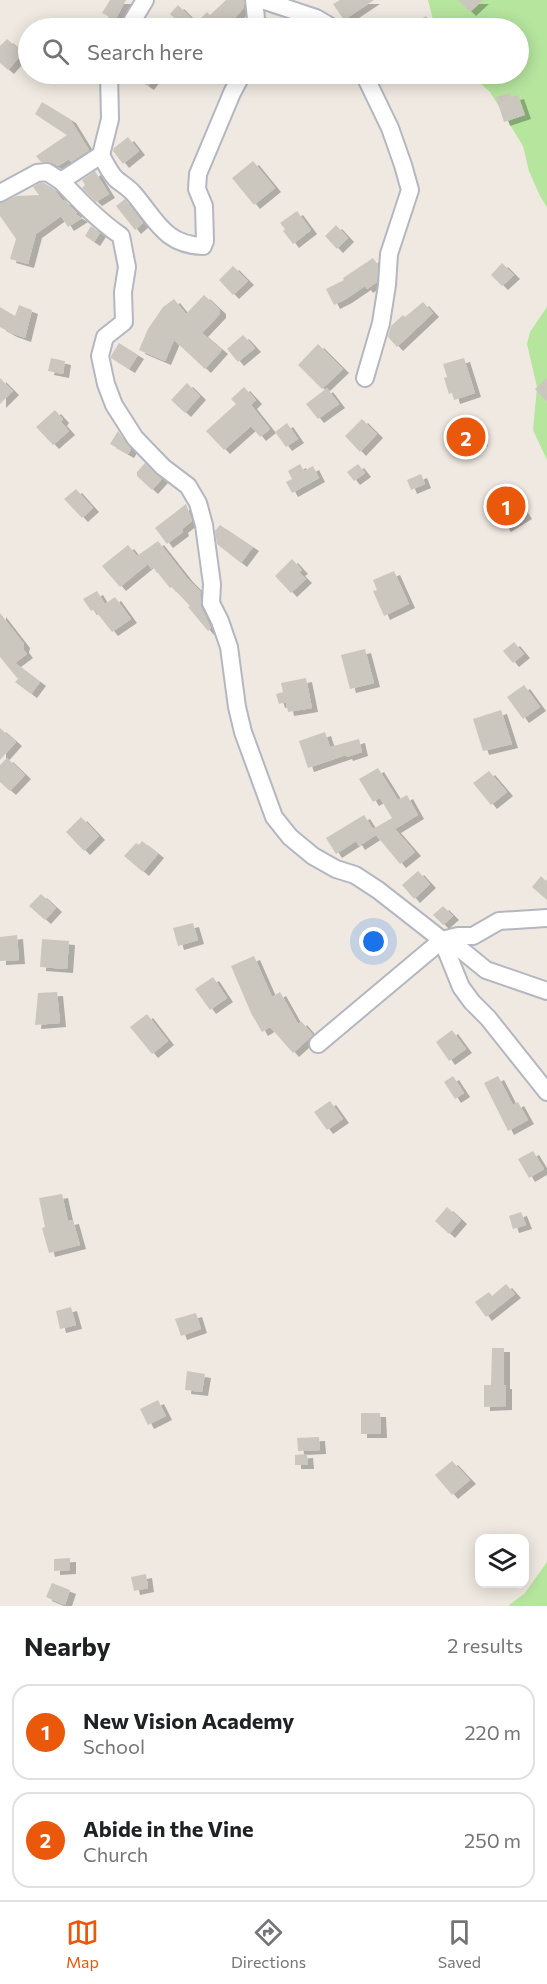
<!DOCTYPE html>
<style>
:root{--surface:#fff;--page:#f2f2f2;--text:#202124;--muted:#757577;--line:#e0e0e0;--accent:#ea580c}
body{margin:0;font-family:Commissioner,sans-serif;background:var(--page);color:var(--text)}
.controls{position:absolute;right:18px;bottom:18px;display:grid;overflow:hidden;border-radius:12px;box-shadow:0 3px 15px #0003}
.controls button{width:54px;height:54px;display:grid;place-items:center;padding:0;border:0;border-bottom:2px solid var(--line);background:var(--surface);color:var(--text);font:30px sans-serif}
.you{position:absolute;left:374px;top:942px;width:21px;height:21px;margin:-15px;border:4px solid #fff;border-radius:50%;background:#1a73e8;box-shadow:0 0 0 9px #1a73e833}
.badge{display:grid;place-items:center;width:39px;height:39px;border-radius:50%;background:var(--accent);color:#fff;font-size:20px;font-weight:700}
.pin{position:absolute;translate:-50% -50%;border:3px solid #fff;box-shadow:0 2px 6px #0006}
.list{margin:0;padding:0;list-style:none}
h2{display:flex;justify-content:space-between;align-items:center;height:78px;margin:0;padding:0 24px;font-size:26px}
h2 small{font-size:20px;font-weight:400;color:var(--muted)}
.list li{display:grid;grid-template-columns:39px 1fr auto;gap:18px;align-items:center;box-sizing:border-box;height:96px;margin:0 12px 12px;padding:0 12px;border:2px solid var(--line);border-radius:18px}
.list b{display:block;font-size:22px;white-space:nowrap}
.list p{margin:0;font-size:20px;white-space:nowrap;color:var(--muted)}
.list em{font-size:20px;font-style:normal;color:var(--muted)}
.icon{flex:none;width:33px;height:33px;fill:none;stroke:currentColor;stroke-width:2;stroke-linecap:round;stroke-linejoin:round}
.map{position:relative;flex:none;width:547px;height:1606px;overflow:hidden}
.search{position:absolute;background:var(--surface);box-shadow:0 3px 15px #0003;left:18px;right:18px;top:18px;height:66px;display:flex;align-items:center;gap:15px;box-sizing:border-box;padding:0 21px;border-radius:33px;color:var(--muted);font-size:22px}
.sheet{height:294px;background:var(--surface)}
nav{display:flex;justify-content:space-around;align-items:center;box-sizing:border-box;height:84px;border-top:2px solid var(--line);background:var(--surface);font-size:16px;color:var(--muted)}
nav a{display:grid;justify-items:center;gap:3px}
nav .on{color:var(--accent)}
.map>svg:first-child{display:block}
</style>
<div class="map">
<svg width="547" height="1606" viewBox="0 0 547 1606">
<defs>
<filter id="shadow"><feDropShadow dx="6" dy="4" stdDeviation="0" flood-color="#0004"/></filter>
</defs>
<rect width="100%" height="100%" fill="#efe9e1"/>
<g fill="#b6e59e">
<path d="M428,0h119v207l-7,-11 -11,-25 -6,-25 -33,-54 -20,-18h48v-46h-83z"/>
<path d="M547,307v153l-14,-30 4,-43 -10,-43 3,-12z"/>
<path d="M547,1562v44h-39l17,-13z"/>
</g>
<g fill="#cbc7bf" filter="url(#shadow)">
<path d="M110,0h16l-11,20 -13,-7z"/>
<path d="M226,0h18v8l-19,20h-40l-15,-14 8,-9 18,18 11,-11 3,3z"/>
<path d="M340,0h34l-30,20 -11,-16z"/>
<path d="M458,0h25l-13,12z"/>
<path d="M426,16l7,12h-28z"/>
<path d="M7,39l16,14 -15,17 -8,-7v-17z"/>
<path d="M130,74h27l-9,12z"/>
<path d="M510,93l1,4 7,-2 7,20 -21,7 -8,-25z"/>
<path d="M42,102l28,17 19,31 -18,12 -2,-3 -11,7 -6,-3 -11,-1 -5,-6 31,-21 -32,-21z"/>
<path d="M128,137l11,14 -16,13 -10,-13 1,-3z"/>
<path d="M253,161l22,27 -21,17 -22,-27z"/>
<path d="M95,171l14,23 -13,8 -14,-14 3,-3 -3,-5z"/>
<path d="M40,183h4l10,6 9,12 1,-1 13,13 -2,1 7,4 -14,9 -7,-11 -25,18 -8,30 -18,-5 6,-20 -16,-23v-13l17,-7 22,-1 -6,-8z"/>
<path d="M125,199l18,24 -8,7 -19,-24z"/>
<path d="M297,211l14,19 -18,14 -10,-13 2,-2 -5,-6z"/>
<path d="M336,225l12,13 -11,11 -12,-13z"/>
<path d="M91,226l9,7 -6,9 -9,-6z"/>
<path d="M373,258l5,7 -1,17 -10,7 -2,-3 -19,13 -12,6 -8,-16 18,-9 -1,-2z"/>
<path d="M502,263l12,12 -12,11 -11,-11z"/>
<path d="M233,266l15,15 -15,14 -14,-15z"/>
<path d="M204,295l16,15v4l-18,19 20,17 -17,19 -31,-29 -9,21 -26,-11 9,-21 15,-22 11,-8 12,15z"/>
<path d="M423,302l10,11 -36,34 -9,-10 3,-11 12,-11 2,2z"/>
<path d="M19,305l13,5 -7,28 -14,-5 -11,-6v-20l15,9z"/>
<path d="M243,335l12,13 -17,14 -11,-13z"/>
<path d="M119,343l19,12 -9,14 -18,-11v-2z"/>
<path d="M318,344l25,25 -21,20 -24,-24z"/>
<path d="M51,358l14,3 -2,13 -15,-3z"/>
<path d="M464,358l11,35 -21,7 -2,-7 -3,1 -5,-16 3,-1 -4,-13z"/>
<path d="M0,378l13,13 -13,13z"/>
<path d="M547,378v24l-12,-13z"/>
<path d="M187,383l13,13 -15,17 -14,-13z"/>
<path d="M244,387l12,13 -5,5 19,24 -10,8 -9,-11 -27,24 -18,-19 30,-27 -5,-5z"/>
<path d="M327,388l12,16 -21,15 -12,-15z"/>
<path d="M55,410l8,9 -2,3 8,9 -16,14 -17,-18z"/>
<path d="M362,419l15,15 -17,18 -15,-16z"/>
<path d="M472,422l10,20 -22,10 -10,-20z"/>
<path d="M287,423l11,16 -12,8 -11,-15z"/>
<path d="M118,431l13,18 -3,5 -18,-10z"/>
<path d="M145,463l17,16 -10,11 -15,-14v-4z"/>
<path d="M300,464l4,7 9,-5 6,12 -27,15 -6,-11 6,-3 -4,-8z"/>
<path d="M358,464l7,9 -11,8 -7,-9z"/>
<path d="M421,474l4,10 -14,6 -4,-10z"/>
<path d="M506,484l20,31 -21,13 -20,-30z"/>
<path d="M76,489l17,19 -11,10 -18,-19z"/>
<path d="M186,504l6,17 -10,8 1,3 -16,12 -12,-16z"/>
<path d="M220,525l33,22 -12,16 -24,-19 -2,-13z"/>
<path d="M158,541l29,37 14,14 -1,2 1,13 10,21 -3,3 -20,-24 2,-1 -18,-19 -2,1 -17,-21 -2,2 -3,-5 -28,23 -18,-21 26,-21 9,11z"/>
<path d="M292,559l10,11 -3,2 7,7 -15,14 -16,-17z"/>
<path d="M394,571l15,33 -25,12 -11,-25 4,-1 -4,-10z"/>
<path d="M97,591l8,13 10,-7 16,22 -19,13 -18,-23 -3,2 -8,-12z"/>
<path d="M0,613l24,31 -1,5 4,5 -12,9 25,19 -9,12 -16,-12 3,-3 -18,-22z"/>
<path d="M514,642l10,12 -11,9 -10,-12z"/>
<path d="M365,649l9,34 -24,6 -9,-34z"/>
<path d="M306,678l6,30 -24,4 -2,-10 -7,2 -3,-10 7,-2 -2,-9z"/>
<path d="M524,685l16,22 -17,12 -16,-22z"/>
<path d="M501,710l11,34 -29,7 -10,-32z"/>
<path d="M0,728l16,14 -16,18z"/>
<path d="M325,732l5,15 29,-8 3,13 -15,5 -1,-2 -38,13 -9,-27z"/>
<path d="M7,758l18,17 -15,16 -10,-9v-17z"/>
<path d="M378,768l20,32 9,-5 11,20 -23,14 20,23 -15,12 -24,-29 -17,11 -3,-5 -20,13 -10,-16 38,-23 9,14 19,-11 -12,-20 -7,4 -14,-23z"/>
<path d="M489,771l18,21 -16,13 -18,-22z"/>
<path d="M81,817l18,19 -15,15 -18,-19z"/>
<path d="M142,841l16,13 -15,18 -19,-16 12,-13 3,2z"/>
<path d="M418,871l12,13 -16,15 -12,-14z"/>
<path d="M541,876l6,6v18l-15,-13z"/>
<path d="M41,894l15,14 -11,12 -16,-14z"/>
<path d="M443,906l10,10 -10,9 -10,-10z"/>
<path d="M193,923l5,17 -20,6 -5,-18z"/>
<path d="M17,935l2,25 -19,1v-24z"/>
<path d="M42,939l27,2 -2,28 -27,-2z"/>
<path d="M254,956l18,41 8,-5 18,32 3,-3 12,14 -20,18 -23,-26 -8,5 -11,-19 -20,-47z"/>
<path d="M213,977l14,21 -17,12 -15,-21z"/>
<path d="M57,992l3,31 -25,2 3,-32z"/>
<path d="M147,1014l21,27 -16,13 -22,-27z"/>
<path d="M452,1030l14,19 -17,12 -13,-19z"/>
<path d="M453,1076l11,17 -9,6 -11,-17z"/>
<path d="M498,1076l15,29 5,-3 10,18 -20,11 -24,-48z"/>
<path d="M330,1101l13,18 -16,11 -13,-18z"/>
<path d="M533,1151l11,18 -15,9 -11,-19z"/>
<path d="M62,1194l6,27 5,-1 7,25 -31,8 -7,-25 3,-1 -6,-29z"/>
<path d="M447,1207l14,13 -12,14 -14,-13z"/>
<path d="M521,1212l5,13 -13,4 -4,-13z"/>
<path d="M506,1284l9,10 -29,23 -11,-15 14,-10 3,4z"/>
<path d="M71,1307l5,18 -16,4 -4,-18z"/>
<path d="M196,1313l5,16 -20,7 -6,-17z"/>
<path d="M492,1348h12v37h2v21l-22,1v-22h7z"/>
<path d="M187,1371l18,3 -3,18 -17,-2z"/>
<path d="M158,1400l8,16 -18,9 -8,-16z"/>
<path d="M361,1413h19l1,21h-20z"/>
<path d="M319,1437l1,13 -22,1 -1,-13z"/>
<path d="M307,1454l1,11h-13v-10z"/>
<path d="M452,1461l18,19 -18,15 -17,-20z"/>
<path d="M70,1558v12l-16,1v-12z"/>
<path d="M146,1574l2,14 -14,3 -3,-14z"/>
<path d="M52,1583l18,7 -5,15 -19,-8z"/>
</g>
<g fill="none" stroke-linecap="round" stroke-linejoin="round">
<g stroke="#b4b7c1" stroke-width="20">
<g id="minor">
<path d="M254,0l3,28"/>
<path d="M262,0l54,18 17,10"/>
<path d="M128,28l17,-28"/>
<path d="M364,74l26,54 13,37 7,25 -21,64 -2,31 -6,38 -16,55"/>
<path d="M101,155c4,8 9,18 15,24 6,5 13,9 18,15 22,26 31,51 69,52l2,-5 -1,-35 -7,-17 1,-15 34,-81 10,-19"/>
<path d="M61,181c19,20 37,39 60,55l6,31 -4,25 1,30 -19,15 -5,19 6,28 8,21 21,33 28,29 25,19 10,17 6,22 8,59 -1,19 9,18 9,26 8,60 6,25 31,85 16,20 23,19 23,13 19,6 23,15 64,50 19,47 11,15 16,16 59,74"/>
<path d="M0,193l37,-20 10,-1 14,9 40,-26 9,-36 -1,-45"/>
<path d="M448,939l38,31 61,21"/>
<path d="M318,1044l124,-104 16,-4h15l26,-15 48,-3"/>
</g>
</g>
<use href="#minor" stroke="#fff" stroke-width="16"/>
</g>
</svg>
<div class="controls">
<button><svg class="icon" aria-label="layers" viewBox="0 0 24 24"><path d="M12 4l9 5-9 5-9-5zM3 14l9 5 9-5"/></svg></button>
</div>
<div class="you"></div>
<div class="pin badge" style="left:506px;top:506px">1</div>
<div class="pin badge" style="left:466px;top:437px">2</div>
<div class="search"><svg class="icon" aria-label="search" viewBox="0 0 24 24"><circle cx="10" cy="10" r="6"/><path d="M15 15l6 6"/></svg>Search here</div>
</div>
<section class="sheet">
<h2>Nearby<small>2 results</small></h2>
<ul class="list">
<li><span class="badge">1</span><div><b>New Vision Academy</b><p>School</p></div><em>220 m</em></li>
<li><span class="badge">2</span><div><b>Abide in the Vine</b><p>Church</p></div><em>250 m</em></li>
</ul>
</section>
<nav>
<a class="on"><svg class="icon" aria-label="map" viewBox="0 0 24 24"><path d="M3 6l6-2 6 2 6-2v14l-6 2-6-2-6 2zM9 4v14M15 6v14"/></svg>Map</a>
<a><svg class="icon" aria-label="directions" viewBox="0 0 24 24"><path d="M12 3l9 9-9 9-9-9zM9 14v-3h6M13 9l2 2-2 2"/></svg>Directions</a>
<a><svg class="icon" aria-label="saved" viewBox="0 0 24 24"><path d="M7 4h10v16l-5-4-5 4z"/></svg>Saved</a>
</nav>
